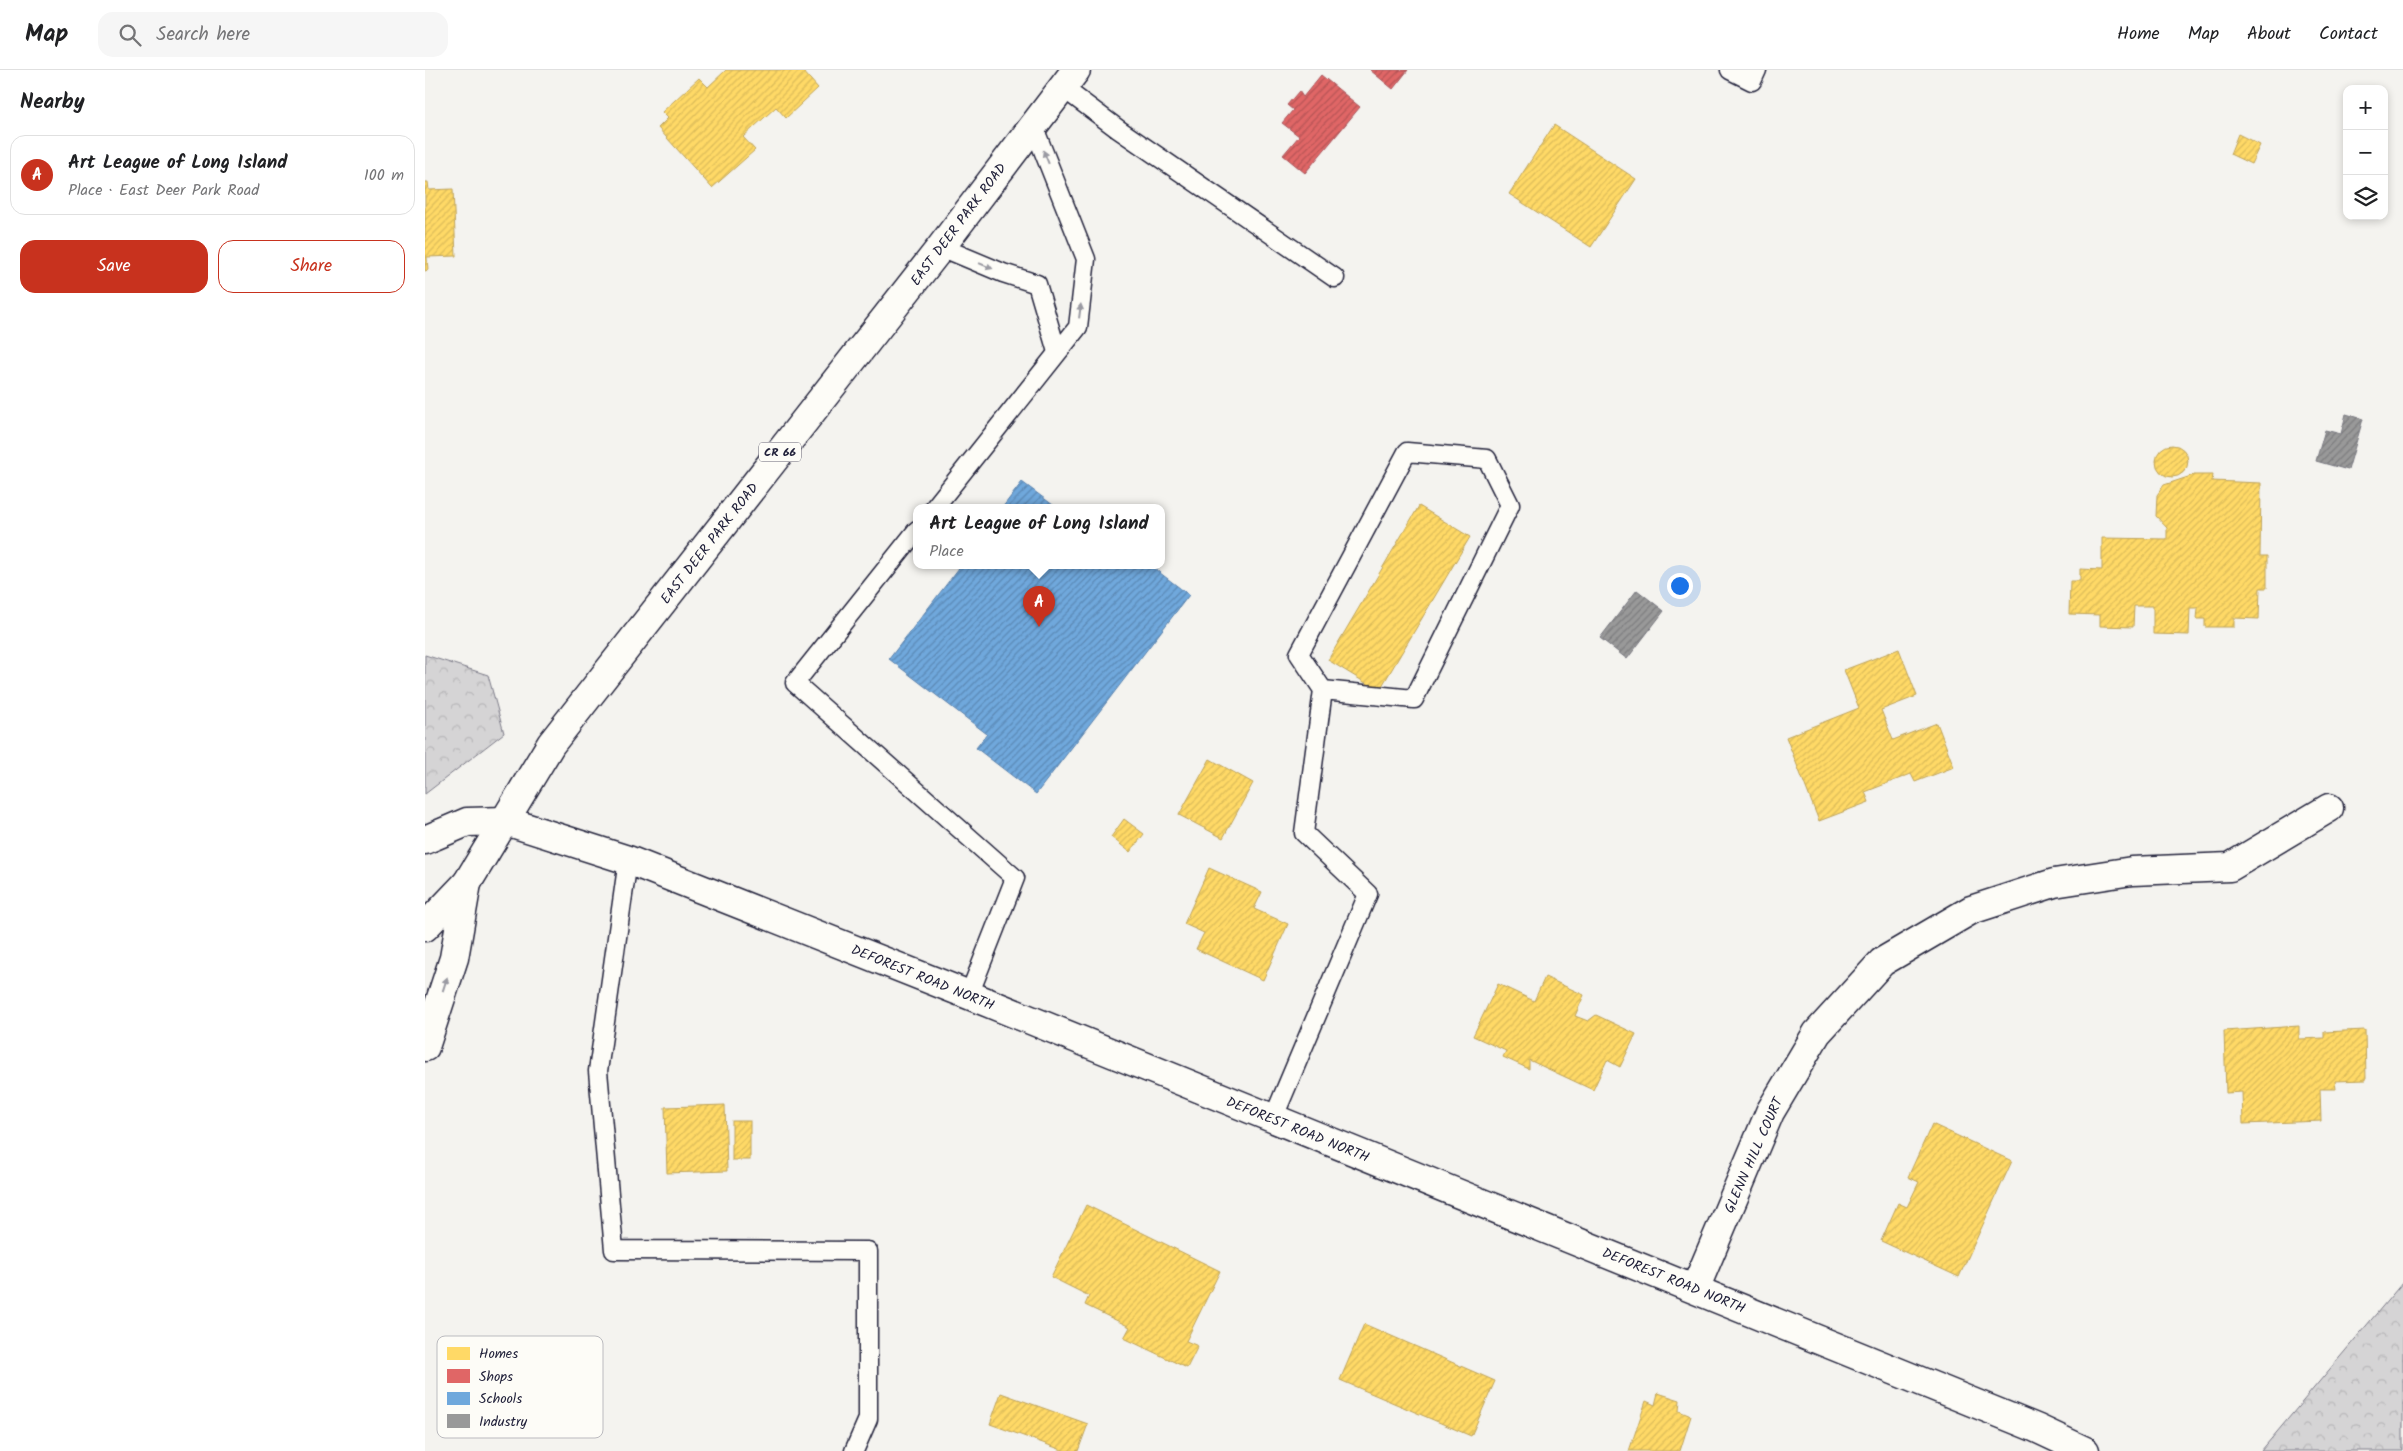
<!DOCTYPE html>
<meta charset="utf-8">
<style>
:root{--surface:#fff;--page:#f6f6f6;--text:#202124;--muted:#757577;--line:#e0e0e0;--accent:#c8321e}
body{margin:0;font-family:Kalam,sans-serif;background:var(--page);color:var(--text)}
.controls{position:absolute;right:15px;top:15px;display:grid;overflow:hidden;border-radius:10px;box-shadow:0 2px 8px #0003}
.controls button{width:45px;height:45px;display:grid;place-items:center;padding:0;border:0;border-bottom:1px solid var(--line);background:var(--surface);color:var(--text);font:25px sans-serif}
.you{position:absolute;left:1254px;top:515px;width:18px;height:18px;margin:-12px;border:4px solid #fff;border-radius:50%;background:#1a73e8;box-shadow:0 0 0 8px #1a73e833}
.badge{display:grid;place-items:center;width:32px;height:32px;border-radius:50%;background:var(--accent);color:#fff;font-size:16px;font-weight:700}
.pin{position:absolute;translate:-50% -41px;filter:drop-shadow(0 1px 2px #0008)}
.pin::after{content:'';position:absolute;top:26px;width:18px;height:15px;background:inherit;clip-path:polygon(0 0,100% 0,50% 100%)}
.popup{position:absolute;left:488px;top:434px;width:252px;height:65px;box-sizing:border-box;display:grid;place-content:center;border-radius:10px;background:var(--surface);filter:drop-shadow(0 1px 4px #0005);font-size:16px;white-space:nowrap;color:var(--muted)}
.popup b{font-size:19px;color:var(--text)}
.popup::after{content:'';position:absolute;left:50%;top:100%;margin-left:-10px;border:10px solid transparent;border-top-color:var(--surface)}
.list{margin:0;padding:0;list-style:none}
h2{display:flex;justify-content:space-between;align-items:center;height:65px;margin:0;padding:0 20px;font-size:21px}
h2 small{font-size:16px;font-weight:400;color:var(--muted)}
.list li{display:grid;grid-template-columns:32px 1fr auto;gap:15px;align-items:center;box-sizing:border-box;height:80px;margin:0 10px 10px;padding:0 10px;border:1px solid var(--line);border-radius:15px}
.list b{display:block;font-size:19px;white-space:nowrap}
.list p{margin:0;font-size:16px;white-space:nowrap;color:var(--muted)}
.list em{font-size:16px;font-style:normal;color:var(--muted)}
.actions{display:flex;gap:10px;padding:15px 20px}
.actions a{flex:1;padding:11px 0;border:1px solid var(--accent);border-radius:15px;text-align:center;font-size:18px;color:var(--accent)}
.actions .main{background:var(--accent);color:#fff}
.icon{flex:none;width:28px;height:28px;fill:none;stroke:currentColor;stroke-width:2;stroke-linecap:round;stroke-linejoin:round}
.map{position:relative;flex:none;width:1978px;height:1381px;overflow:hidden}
header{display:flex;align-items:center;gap:30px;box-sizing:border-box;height:70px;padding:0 25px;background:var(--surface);border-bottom:1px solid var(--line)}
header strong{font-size:24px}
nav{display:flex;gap:28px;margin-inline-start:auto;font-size:18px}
.search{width:350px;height:45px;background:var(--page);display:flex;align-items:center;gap:12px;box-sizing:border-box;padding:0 18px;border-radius:15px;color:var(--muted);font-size:19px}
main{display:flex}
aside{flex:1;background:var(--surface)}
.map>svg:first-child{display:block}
</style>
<header>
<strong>Map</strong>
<div class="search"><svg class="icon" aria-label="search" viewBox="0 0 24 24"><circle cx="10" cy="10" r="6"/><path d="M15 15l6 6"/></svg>Search here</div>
<nav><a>Home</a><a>Map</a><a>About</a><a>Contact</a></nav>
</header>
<main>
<aside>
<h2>Nearby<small></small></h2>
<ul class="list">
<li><span class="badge">A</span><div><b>Art League of Long Island</b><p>Place · East Deer Park Road</p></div><em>100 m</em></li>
</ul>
<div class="actions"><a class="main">Save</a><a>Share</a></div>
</aside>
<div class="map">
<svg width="1978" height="1381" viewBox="0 0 1978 1381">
<defs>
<pattern id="forest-crowns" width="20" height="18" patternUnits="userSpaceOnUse" patternTransform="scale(1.25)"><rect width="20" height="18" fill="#d5d4d5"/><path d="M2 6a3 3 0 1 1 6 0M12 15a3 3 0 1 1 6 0" fill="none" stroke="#b7b6b8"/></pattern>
<pattern id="homes-hatch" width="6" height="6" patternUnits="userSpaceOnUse" patternTransform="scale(1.25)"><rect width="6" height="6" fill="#ffd966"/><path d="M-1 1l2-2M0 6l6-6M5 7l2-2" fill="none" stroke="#daba59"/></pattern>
<pattern id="shops-hatch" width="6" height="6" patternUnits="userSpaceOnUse" patternTransform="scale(1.25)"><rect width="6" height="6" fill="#e06666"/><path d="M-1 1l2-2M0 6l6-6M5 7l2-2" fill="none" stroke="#b55455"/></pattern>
<pattern id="schools-hatch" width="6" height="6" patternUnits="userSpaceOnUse" patternTransform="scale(1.25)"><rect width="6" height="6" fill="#6fa8dc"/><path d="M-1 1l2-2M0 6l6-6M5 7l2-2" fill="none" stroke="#5b88b4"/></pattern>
<pattern id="industry-hatch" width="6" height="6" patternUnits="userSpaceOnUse" patternTransform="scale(1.25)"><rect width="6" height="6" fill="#999"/><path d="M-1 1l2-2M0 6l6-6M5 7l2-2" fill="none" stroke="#7c7c7e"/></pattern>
</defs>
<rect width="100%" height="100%" fill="#f4f3ef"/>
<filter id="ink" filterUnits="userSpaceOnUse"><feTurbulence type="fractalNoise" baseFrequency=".02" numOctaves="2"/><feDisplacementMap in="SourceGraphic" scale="10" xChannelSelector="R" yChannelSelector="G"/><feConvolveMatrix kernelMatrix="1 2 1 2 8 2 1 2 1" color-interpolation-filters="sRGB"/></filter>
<g filter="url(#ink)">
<g fill="url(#forest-crowns)" stroke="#7c7b88">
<path d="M0,585l63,20 16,58 -79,61z"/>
<path d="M1978,1212v169h-142z"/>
</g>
<g fill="url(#homes-hatch)" stroke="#bda259">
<path d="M301,0h76l16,18 -32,30 -10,-11 -33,30 12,13 -43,38 -54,-60 10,-10 -6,-6 37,-34 9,9z"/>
<path d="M1129,55l82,54 -45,68 -82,-53z"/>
<path d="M1813,64l22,11 -9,19 -21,-10z"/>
<path d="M0,112h3l1,8 24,-1 3,67 -29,1 1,13 -3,1z"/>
<circle cx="1747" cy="391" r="16"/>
<path d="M1769,405h19l-1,6 49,2 -1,73h7v32h-7l-1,31 -25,-1v9h-29v-8h-8l1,-11h-8l-1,27 -36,-1v-28h-19l-1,21 -33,-1v-11l-31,-1 1,-33h10v-12l22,1v-32l65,1v-11l-11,-12 1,-21 7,-10z"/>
<path d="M994,436l51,31 -91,154 -51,-31z"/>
<path d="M1474,579l18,47 -36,14 12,30 44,-17 17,44 -39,15 -4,-8 -46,18 4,10 -50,19 -33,-84 73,-29 -15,-38z"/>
<path d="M785,689l43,24 -30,55 -44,-23z"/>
<path d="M699,749l20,15 -14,18 -19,-15z"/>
<path d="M784,798l53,24 -8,17 34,15 -25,56 -67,-31 8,-16 -20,-9z"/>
<path d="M1120,907l39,18 -9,21 13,5 8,-6 40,19 -16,33 -13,-7 -14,30 -64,-30v9l-26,-12 3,-6 -33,-15 25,-52 36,17z"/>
<path d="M1874,956v13l25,-1v-6l41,-2 1,50 -31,1 1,8h-16l1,32 -78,3 -1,-32 -16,1 -2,-62z"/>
<path d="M300,1035l2,66 -60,2 -2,-66z"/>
<rect x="307" y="1051" width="18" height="39"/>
<path d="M1507,1054l80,37 -53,116 -78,-36 17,-38 9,4 12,-25 -11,-5z"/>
<path d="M661,1135l134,66 -34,70 12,5 -11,22 -63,-30 6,-11 -45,-22 4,-9 -38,-19z"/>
<path d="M939,1254l131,57 -24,55 -131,-56z"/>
<path d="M576,1323l87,31 -10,27h-13l-75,-27z"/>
<path d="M1233,1323l22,7 -1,11 12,5 -11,35h-51l17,-50 9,4z"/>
</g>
<g fill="url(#shops-hatch)" stroke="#a75259">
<path d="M945,0h38l-15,19z"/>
<path d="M896,5l39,32 -55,66 -22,-18 16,-19 -17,-13 11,-13 -6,-5 12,-14 4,6z"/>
</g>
<g fill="url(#schools-hatch)" stroke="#5880ac">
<path d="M597,412l35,26h-55z"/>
<path d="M531,496h195l38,29 -153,199 -60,-46 11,-14 -98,-75 70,-91z"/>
</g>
<g fill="url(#industry-hatch)" stroke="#75757d">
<path d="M1921,344l17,5 -15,51 -32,-9 9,-31 16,4z"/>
<path d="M1212,520l27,21 -37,48 -27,-21z"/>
</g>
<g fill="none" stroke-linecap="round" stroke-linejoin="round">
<g stroke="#22223b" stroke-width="21">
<g id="lane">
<path d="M1305,0l22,11 5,-11"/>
<path d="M637,17l56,42 217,149"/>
<path d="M516,177l62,26 34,11 20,68"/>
<path d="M509,438l144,-181 8,-68 -53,-134"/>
<path d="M492,460l-122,153 220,195 -46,117"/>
<path d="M203,790l-30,211 16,179 254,1v168l-14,32"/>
<path d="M848,1049l95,-225 -64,-61 19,-143 -24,-36 108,-202 80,7 23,46 -96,194 -91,-9"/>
</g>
</g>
<g stroke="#22223b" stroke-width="31">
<g id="street">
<path d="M81,751l122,39 341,135 1067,433 49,23"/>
<path d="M1270,1219l75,-177 47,-79 65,-71 89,-52 83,-27 78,-12 98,-4 99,-59"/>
</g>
</g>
<g stroke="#22223b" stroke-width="31">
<g id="primary">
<path d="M0,770l42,-18 39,-1"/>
<path d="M0,857l42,-44 84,-139 390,-497 135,-177"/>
<path d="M0,977l29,-89 13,-75"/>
</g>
</g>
<use href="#lane" stroke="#fdfcf7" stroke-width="18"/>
<use href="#street" stroke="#fdfcf7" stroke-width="28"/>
<use href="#primary" stroke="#fdfcf7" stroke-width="28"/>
</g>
<defs><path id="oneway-solid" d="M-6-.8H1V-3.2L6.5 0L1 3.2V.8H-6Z" transform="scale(1.25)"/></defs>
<g fill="#9a9aa2">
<use href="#oneway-solid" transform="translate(621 87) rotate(-112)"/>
<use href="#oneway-solid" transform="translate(561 196) rotate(22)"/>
<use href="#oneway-solid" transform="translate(655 241) rotate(-83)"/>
<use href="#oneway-solid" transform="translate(20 914) rotate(-72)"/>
</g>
</g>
<g text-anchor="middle" stroke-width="5" stroke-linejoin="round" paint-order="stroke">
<rect fill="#fdfcf7" stroke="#646373" stroke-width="1" x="334" y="372.5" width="42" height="19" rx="4"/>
<g font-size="12" font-weight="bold" fill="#22223b">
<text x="355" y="386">CR 66</text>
</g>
<g font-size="14" fill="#22223b" stroke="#fdfcf7">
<text transform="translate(533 154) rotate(-53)" y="5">EAST DEER PARK ROAD</text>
<text transform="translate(284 473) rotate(-52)" y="5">EAST DEER PARK ROAD</text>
<text transform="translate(498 907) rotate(22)" y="5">DEFOREST ROAD NORTH</text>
<text transform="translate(873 1059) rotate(22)" y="5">DEFOREST ROAD NORTH</text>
<text transform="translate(1328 1085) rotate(-66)" y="5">GLENN HILL COURT</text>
<text transform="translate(1249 1210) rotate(22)" y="5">DEFOREST ROAD NORTH</text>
</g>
</g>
<rect x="12" y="1266" width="166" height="102" rx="8" fill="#fdfcf7" stroke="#bbbbbf" stroke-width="1"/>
<rect x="22" y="1277" width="23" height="13" fill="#ffd966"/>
<rect x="22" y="1299" width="23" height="14" fill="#e06666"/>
<rect x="22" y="1322" width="23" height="13" fill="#6fa8dc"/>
<rect x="22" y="1344" width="23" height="14" fill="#999"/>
<g font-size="14" fill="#22223b">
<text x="54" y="1288">Homes</text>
<text x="54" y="1311">Shops</text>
<text x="54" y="1333">Schools</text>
<text x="54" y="1356">Industry</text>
</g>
</svg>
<div class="controls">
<button>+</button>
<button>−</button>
<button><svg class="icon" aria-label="layers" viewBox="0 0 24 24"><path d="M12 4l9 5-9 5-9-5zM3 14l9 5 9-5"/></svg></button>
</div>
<div class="you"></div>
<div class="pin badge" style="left:614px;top:557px">A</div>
<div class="popup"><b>Art League of Long Island</b>Place</div>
</div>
</main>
